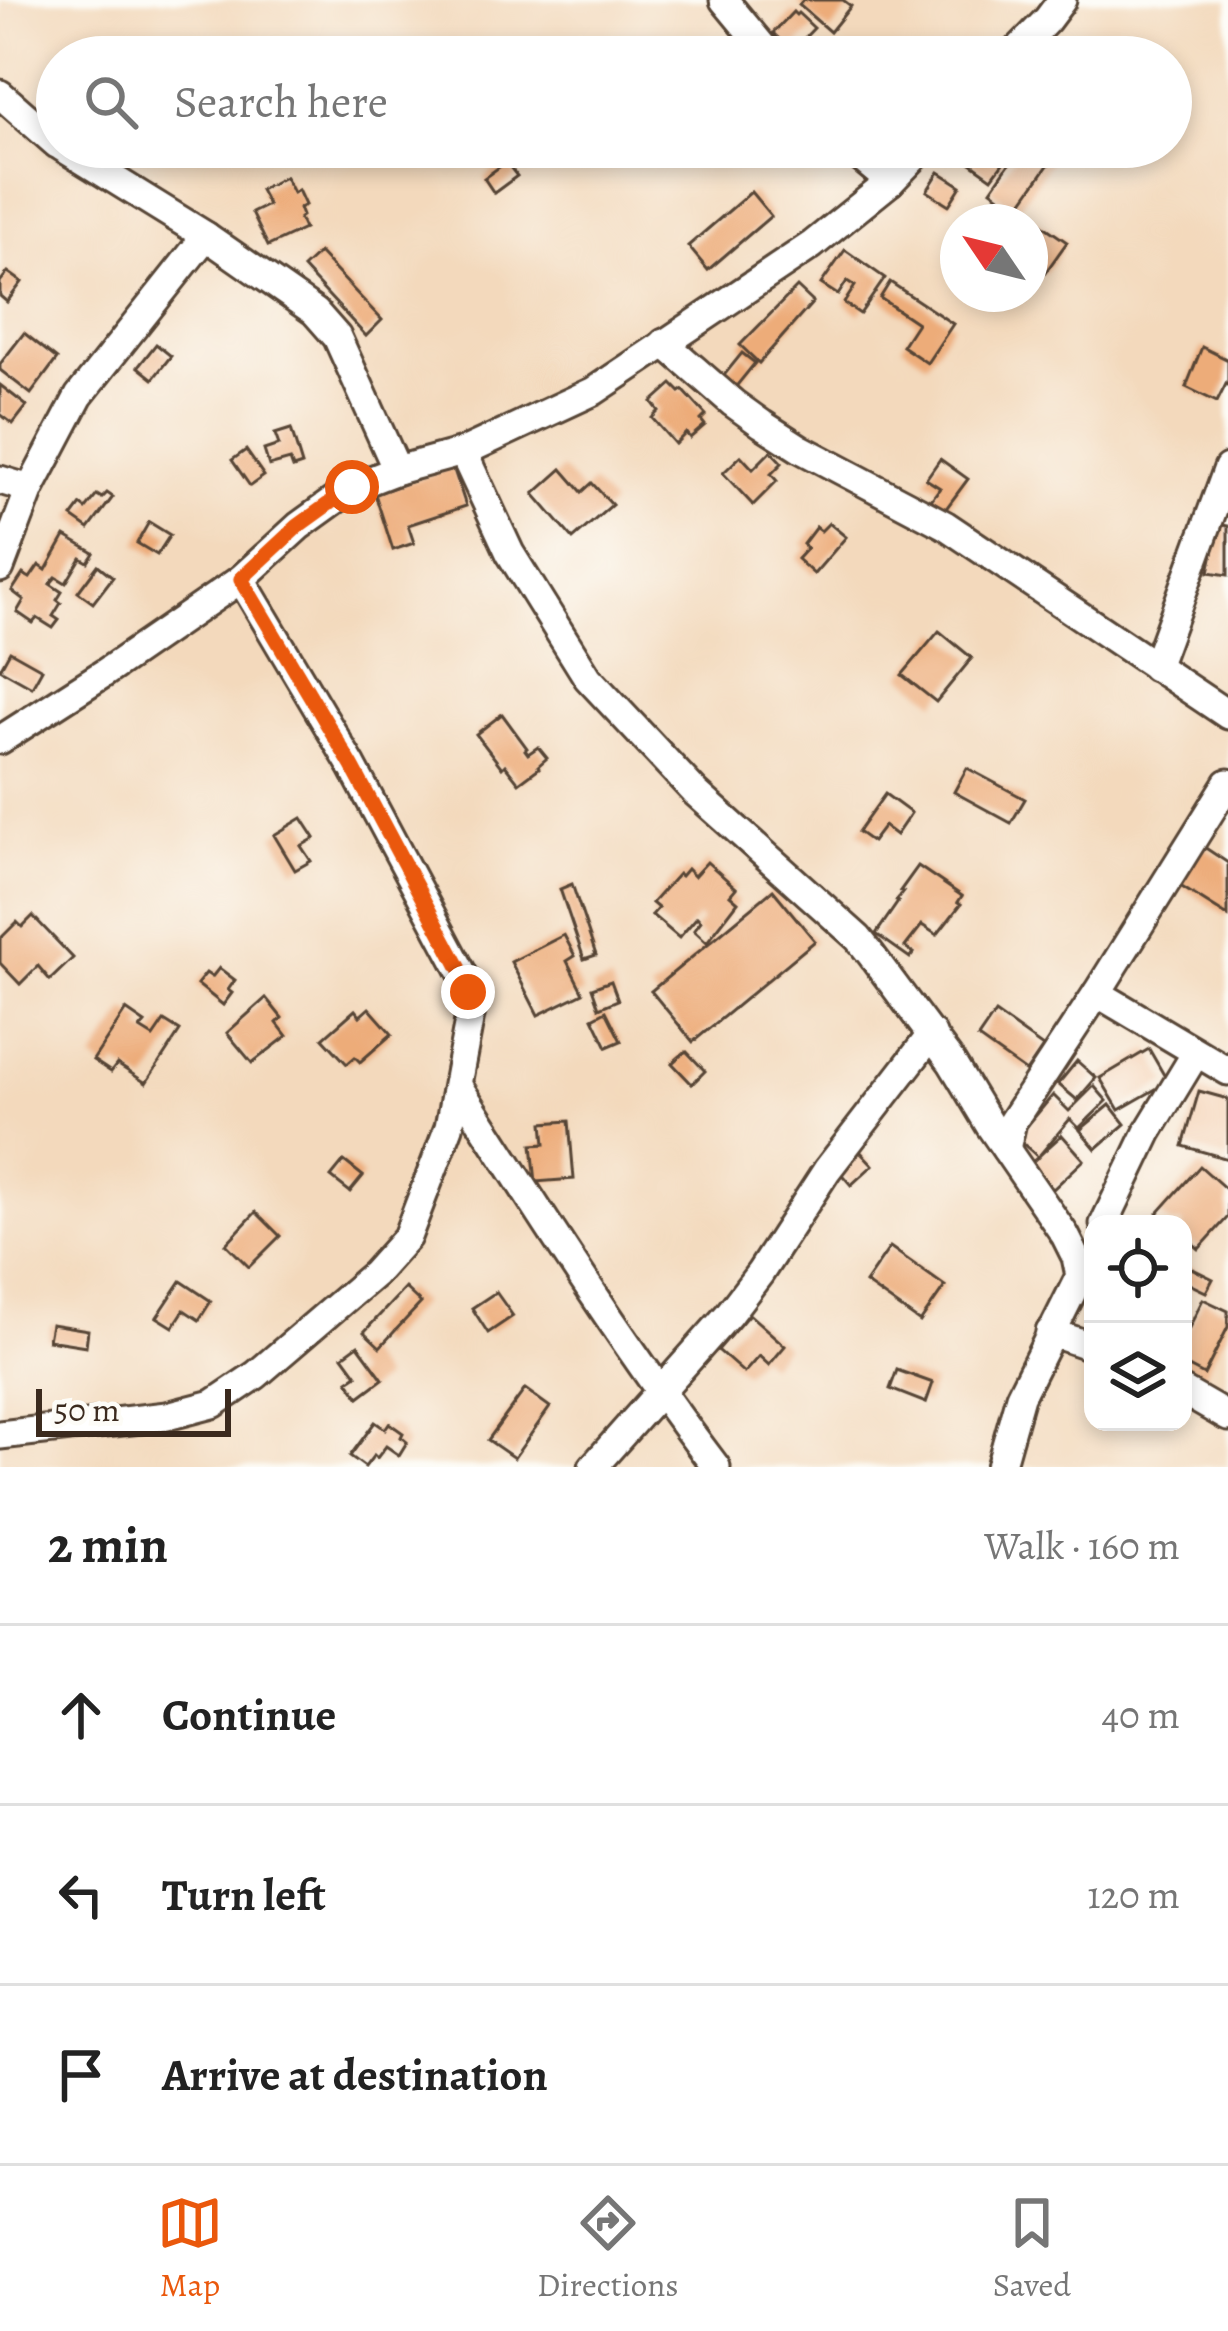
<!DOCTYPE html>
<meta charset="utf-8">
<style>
:root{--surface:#fff;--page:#f6f6f6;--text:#222;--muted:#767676;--line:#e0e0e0;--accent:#ea580c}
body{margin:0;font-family:Alegreya,serif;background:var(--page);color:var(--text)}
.controls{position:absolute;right:36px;bottom:36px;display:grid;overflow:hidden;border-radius:24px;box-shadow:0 6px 18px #0003}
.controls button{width:108px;height:108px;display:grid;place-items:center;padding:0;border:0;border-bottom:3px solid var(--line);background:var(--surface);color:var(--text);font:60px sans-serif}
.compass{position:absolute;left:940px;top:204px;width:108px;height:108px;border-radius:50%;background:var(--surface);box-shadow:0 6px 18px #0003;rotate:305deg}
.scale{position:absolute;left:36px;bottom:30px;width:195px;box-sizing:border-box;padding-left:12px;border:6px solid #3b2a1e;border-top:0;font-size:33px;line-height:42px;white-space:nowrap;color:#3b2a1e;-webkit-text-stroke:9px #fdfcf7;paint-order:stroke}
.stop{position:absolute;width:36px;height:36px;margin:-27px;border:9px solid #ea580c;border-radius:50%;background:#fff}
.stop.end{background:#ea580c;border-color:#fff;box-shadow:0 3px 12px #0008}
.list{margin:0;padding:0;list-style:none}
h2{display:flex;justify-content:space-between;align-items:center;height:156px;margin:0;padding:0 48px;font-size:51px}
h2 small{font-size:39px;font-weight:400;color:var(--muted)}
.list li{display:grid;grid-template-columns:78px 1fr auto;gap:36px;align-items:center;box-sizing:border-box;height:180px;padding:0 48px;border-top:3px solid var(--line)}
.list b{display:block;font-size:45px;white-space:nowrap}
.list em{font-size:39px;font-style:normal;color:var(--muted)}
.icon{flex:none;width:66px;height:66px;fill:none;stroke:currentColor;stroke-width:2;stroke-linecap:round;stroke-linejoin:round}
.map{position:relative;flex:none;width:1228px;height:1467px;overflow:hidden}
.search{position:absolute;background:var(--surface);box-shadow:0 6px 18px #0003;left:36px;right:36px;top:36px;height:132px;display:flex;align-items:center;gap:30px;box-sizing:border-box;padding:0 42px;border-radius:66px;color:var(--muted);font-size:45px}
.sheet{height:696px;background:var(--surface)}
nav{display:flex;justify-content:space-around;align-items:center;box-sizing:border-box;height:168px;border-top:3px solid var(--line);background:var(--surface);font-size:33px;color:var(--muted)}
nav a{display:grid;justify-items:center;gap:6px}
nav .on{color:var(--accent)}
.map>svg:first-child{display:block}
</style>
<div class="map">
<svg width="1228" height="1467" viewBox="0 0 1228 1467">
<rect width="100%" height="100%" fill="#fdfcf7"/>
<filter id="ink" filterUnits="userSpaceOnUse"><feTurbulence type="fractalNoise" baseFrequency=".00833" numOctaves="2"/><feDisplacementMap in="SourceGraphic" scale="24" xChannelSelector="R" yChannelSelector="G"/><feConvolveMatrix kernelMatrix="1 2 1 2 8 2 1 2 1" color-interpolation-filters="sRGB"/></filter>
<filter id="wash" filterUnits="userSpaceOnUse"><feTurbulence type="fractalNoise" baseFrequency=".004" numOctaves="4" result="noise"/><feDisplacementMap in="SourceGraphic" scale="48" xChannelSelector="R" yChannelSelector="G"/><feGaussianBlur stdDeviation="2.7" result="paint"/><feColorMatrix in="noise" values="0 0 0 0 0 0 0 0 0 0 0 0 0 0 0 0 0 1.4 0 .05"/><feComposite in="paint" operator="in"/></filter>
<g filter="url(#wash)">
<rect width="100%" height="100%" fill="#f3d9bc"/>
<g id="blocks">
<g fill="#edac79">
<path d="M803,0h40l8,6 -21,26 -31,-27z"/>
<path d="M793,12l3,3 2,-2 16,15 -22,23 -19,-18z"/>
<path d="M961,147h54l-23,31 -35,-25z"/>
<path d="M1021,147h40l-44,62 -26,-19z"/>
<path d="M506,162l11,14 -23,17 -10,-15z"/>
<path d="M939,172l22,14 -12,19 -22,-14z"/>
<path d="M285,177l8,16 5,-3 7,15 -6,3 3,8 -3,2 5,11 -36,17 -16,-33 16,-8 -8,-15z"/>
<path d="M751,192l20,24 -63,54 -20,-24z"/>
<path d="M1035,220l32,22 -22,31 -15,-10v-36z"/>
<path d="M845,250l40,28 -25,36 -16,-11 11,-17 -8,-5 -9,14 -17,-11z"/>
<path d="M319,253l63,67 -16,16 -63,-68z"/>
<path d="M8,272l14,10 -15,20 -7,-6v-14z"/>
<path d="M890,282l63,42 -26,39 -25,-17 15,-23 -37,-25z"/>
<path d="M797,287l16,15 -54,61 -19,-18z"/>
<path d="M24,333l33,26 -26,35 -31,-24v-6z"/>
<path d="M156,344l15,12 -18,23 -15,-12z"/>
<path d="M1202,347l26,13v25l-2,-1 -9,18 -31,-15z"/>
<path d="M742,353l13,10 -21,26 -13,-10z"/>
<path d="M672,384l8,8 3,-2 23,25 -5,5 4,5 -15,13 -4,-5 -11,11 -23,-26 7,-7 -7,-9z"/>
<path d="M0,385l27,21 -14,18 -13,-10z"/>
<path d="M291,429l11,36 -9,3 -3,-8 -21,6 -5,-16 15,-5 -4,-11z"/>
<path d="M246,450l18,26 -14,10 -18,-26z"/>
<path d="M771,451l11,12 -11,11 6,7 -24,24 -30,-32 18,-17 12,13z"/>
<path d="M940,459l28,20 -23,31 -14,-10 9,-12 -14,-9z"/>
<path d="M453,467l13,39 -58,19 6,18 -21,7 -18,-56z"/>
<path d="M562,469l20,23 10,-9 20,22 -39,34 -39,-45z"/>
<path d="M107,493l6,4 -24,32 -17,-12 9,-12 5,4 11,-14 5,3z"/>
<path d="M149,522l21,13 -13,20 -20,-12z"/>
<path d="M829,523l17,14 -32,37 -17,-15 10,-11 -4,-4 13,-17 5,4z"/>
<path d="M1212,523l16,3v49l-19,-3 5,-24 -6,-1z"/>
<path d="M65,536l29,17 -6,9 -7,-4 -15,25 -10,-6 -6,7 12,8 -5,8 4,3 -8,13 6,4 -6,8 -16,-10 -4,5 -16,-11 7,-12 -12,-9 11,-17 7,4 9,-13 7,5z"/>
<path d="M98,565l15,12 -20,26 -15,-11z"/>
<path d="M939,631l33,27 -36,44 -34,-27z"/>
<path d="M10,651l32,18 -10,18 -32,-18z"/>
<path d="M502,714l25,34 -2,2 3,4 10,-7 9,11 -9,8 1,2 -20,15 -14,-18 -3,3 -26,-34z"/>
<path d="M967,768l58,31 -14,24 -57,-31z"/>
<path d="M885,794l26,19 -15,22 -12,-9 -12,16 -14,-10z"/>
<path d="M302,818l13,20 -14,8 10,15 -16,9 -21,-35z"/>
<path d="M1201,845l27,18v53l-51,-32z"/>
<path d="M707,862l29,26 -6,7 8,7 -31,40 -13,-12 7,-9 -4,-4 -18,21 -27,-23 6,-7 -6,-5 26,-29 3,2 6,-7 7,7z"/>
<path d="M918,866l44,30 -4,6 3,2 -24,31 -15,-10 -17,22 9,6 -4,5 -34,-24 22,-32 -2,-1 7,-9 -3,-1z"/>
<path d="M572,884l24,71 -12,4 -24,-70z"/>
<path d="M773,890l42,51 -122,101 -42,-51z"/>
<path d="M33,916l40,42 -23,22 -12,-14 -18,18 -20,-21v-24l17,-17 5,5z"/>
<path d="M564,935l11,21 -8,5 16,32 -45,22 -27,-53z"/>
<path d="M219,968l16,12 -7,10 4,3 -9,12 -26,-21 9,-11 6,4z"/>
<path d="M611,981l7,19 -19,8 -7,-20z"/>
<path d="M266,998l16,20 -5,5 10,13 -35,27 -25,-30z"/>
<path d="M369,1008l23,26 -32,28 -5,-5 -8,7 -24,-26 32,-28 5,6z"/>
<path d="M126,1010l19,13 -5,6 13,8 11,-16 16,10 -34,52 -29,-19 -6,8 -18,-12z"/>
<path d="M606,1011l15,30 -14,6 -14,-29z"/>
<path d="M995,1013l48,34 -17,25 -48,-34z"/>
<path d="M1149,1049l19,33 -49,28 -19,-32z"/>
<path d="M686,1051l19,20 -13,13 -20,-21z"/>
<path d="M1077,1061l19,17 -19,22 -19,-16z"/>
<path d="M1094,1086l13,15 -28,27 -9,-9 -32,38 -21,-19 36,-43 16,16z"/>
<path d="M1199,1091l29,8v60l-45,-13z"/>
<path d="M1110,1105l15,19 -29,25 -16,-19z"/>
<path d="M569,1121l5,58 -38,3 -4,-37 13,-1 -2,-21z"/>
<path d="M1062,1135l22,25 -31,29 -23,-25z"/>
<path d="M859,1150l14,15 -22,20 -14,-16z"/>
<path d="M344,1161l19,15 -13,16 -19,-15z"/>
<path d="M1200,1166l28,25v26l-29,32 -16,-14v-11h-12l-13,-11z"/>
<path d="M256,1212l24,24 -31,31 -23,-23z"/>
<path d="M890,1247l55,39 -25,36 -55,-39z"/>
<path d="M1183,1264l30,15 -7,13 -23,-11z"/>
<path d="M181,1281l30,20 -12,19 -15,-10 -11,17 -16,-10z"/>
<path d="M405,1288l16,15 -41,44 -16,-15z"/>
<path d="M496,1292l17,24 -25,17 -16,-25z"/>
<path d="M1203,1299l25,12v16l-24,48 -21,-11v-24z"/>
<path d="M749,1314l36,32 -16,19 -10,-9 -15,17 -26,-23z"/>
<path d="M51,1324l37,6 -2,16 -38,-6z"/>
<path d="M358,1345l25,34 -24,18 -11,-16 9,-6 -14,-19z"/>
<path d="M897,1370l36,13 -7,20 -36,-14z"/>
<path d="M525,1389l25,18 -36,51 -26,-18z"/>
<path d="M375,1422l10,7 4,-6 14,10 -2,4 6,5 -8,13 -13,-9 -9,12 -3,-3 -9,12 -15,-11z"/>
</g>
</g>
</g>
<g filter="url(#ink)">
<use href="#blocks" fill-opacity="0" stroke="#574436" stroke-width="3"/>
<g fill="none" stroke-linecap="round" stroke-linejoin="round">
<g stroke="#574436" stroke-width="33">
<g id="minor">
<path d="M724,0l47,57"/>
<path d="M1011,57l36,-37 15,-20"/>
<path d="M0,94l57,50"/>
<path d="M62,147l144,89 109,76 22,25 60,133"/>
<path d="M848,147l42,35"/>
<path d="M664,343l69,60 29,21 39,25 144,76 283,190"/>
<path d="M463,452l47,101 78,125 108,115 162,145 12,15 82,110 38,63 75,109 11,22 4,19 -60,120 -20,71"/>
<path d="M0,480l30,9"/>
<path d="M0,568l30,-79 49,-93 127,-160"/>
<path d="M1155,667l73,-199"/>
<path d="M0,740l106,-68 135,-93 58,-53 54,-39 44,-17 66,-18 131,-61 218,-146 78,-63 34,-35"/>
<path d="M1097,993l131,78"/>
<path d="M458,1086c83,129 165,259 258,381"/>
<path d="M1006,1149l6,-27 85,-129 131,-210"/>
<path d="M1104,1224l44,-92 48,-79"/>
<path d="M1050,1332l43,15"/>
<path d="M1183,1391l45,26"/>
<path d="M0,1435l167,-19 46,-12 43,-29 118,-101 33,-37 42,-110 22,-117 -6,-32 -113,-212 -111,-187"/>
<path d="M593,1467l135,-152 32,-42 67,-103 105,-136"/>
</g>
</g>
<use href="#minor" stroke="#fff" stroke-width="27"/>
</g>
</g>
<g fill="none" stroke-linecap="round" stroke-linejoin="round" filter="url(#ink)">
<path stroke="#ea580c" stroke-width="15" d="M352,487l-54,39 -57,53 111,187 113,212 3,14"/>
</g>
</svg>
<div class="controls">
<button><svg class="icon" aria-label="locate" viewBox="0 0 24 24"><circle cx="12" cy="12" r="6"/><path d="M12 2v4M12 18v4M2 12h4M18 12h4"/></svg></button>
<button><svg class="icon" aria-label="layers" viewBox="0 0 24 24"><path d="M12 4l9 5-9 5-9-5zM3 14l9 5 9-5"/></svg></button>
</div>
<svg class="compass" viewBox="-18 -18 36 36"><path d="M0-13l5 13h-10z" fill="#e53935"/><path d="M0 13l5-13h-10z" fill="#767676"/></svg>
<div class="scale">50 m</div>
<div class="stop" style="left:352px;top:487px"></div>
<div class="stop end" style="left:468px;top:992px"></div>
<div class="search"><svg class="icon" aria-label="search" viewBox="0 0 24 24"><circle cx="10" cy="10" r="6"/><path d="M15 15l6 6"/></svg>Search here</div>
</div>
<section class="sheet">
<h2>2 min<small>Walk · 160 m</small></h2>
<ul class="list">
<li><svg class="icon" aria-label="ahead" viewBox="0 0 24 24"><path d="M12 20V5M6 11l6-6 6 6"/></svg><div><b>Continue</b></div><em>40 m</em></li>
<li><svg class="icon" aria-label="left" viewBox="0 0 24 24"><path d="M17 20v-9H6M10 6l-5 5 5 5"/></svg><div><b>Turn left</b></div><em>120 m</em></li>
<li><svg class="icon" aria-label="arrive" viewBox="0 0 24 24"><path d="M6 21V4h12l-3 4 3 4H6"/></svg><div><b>Arrive at destination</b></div></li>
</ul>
</section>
<nav>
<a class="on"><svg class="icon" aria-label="map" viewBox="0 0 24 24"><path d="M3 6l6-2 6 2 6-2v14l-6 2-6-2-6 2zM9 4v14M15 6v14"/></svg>Map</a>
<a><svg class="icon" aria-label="directions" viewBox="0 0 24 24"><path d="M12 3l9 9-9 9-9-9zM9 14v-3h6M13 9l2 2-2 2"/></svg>Directions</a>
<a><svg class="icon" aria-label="saved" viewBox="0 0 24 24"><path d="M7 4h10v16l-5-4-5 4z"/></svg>Saved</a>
</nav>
